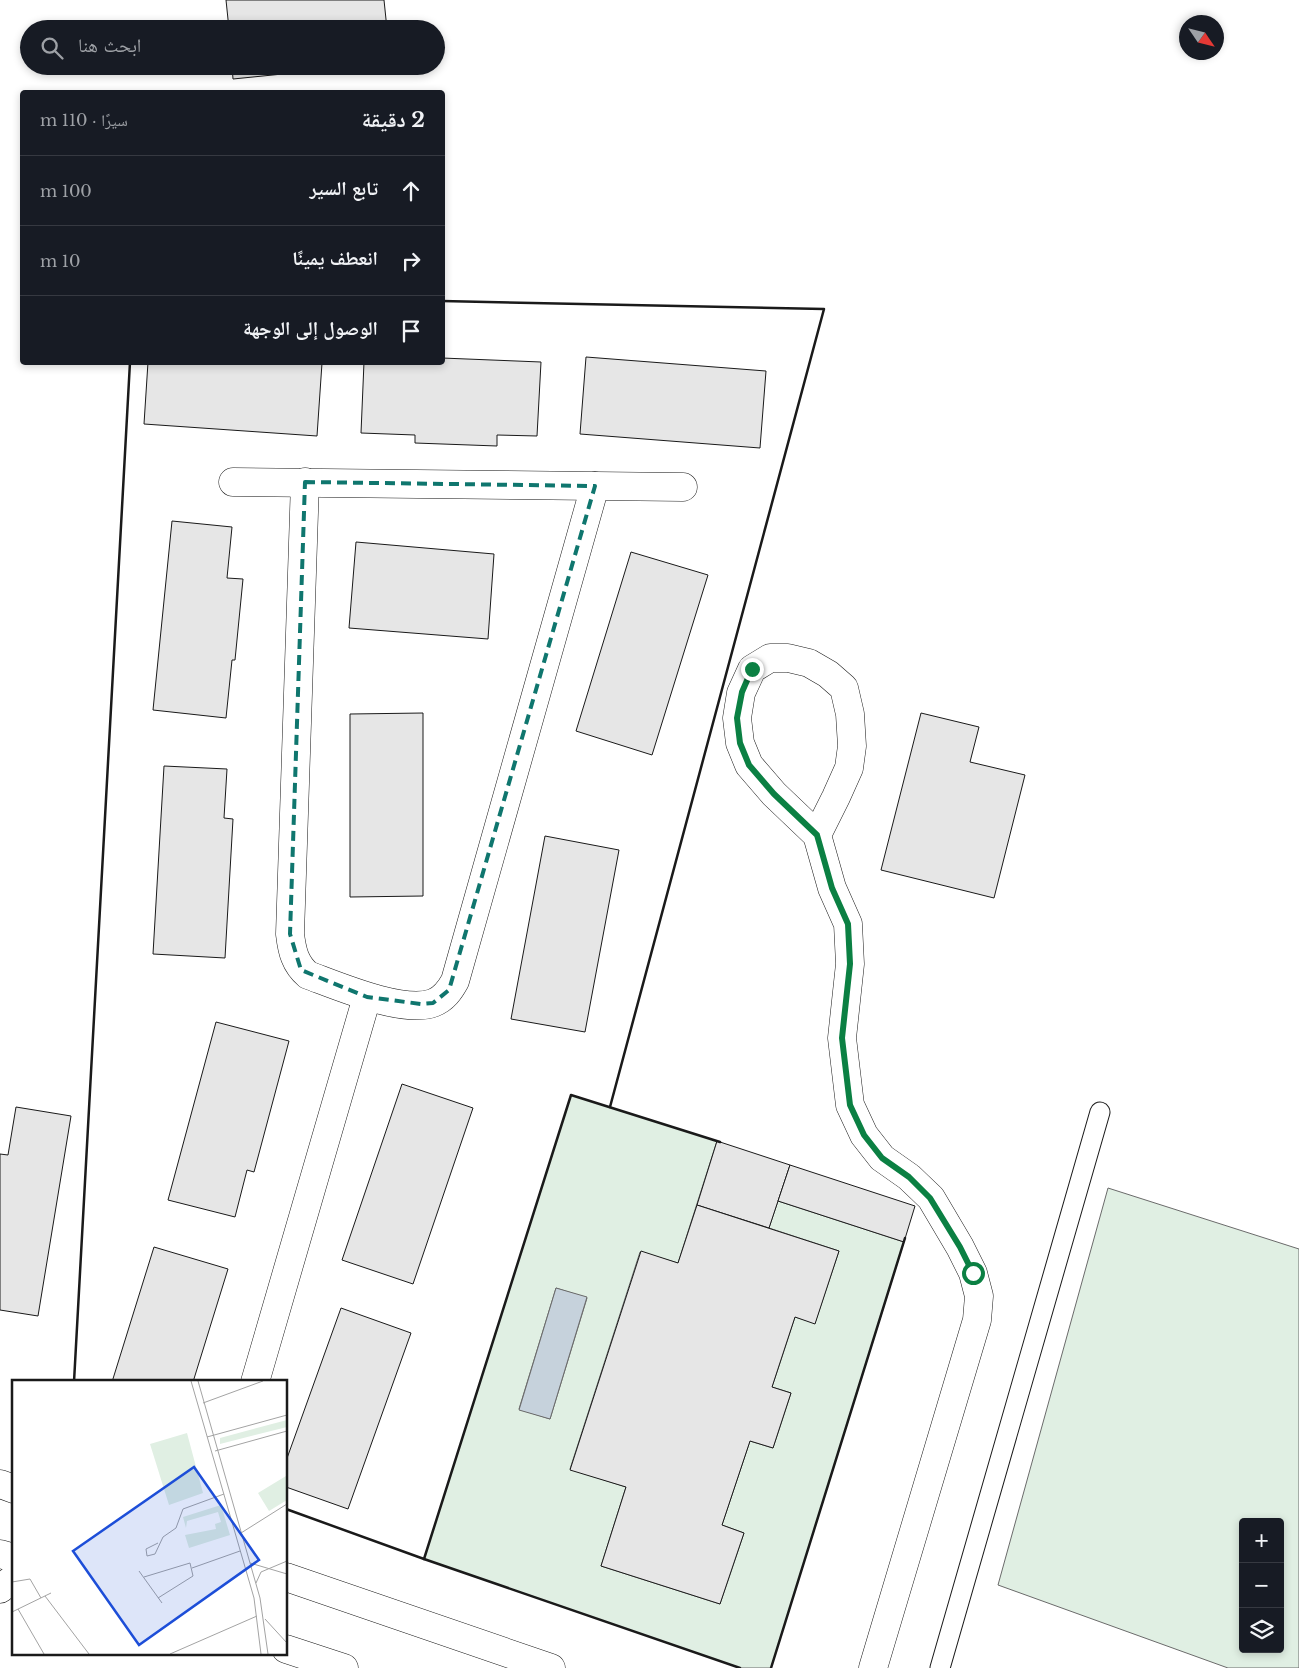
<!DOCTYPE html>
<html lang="ar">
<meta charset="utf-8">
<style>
:root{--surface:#171b24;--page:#242831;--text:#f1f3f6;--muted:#9ea1a6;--line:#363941}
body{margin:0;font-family:"Libre Baskerville","Noto Naskh Arabic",serif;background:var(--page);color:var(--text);direction:rtl}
.controls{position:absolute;right:15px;bottom:15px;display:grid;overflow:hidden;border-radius:5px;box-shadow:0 2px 8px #0003}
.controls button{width:45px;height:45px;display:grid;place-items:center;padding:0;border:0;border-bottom:1px solid var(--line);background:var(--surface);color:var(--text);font:25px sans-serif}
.compass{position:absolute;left:1179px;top:15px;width:45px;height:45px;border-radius:50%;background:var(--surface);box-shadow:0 2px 8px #0003;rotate:125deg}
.stop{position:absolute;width:15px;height:15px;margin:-11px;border:4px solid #0b8043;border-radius:50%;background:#fff}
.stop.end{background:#0b8043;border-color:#fff;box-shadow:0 1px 5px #0008}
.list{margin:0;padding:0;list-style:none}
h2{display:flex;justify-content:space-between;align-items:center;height:65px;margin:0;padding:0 20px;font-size:21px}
h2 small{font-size:16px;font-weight:400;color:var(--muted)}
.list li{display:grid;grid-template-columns:32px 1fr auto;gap:15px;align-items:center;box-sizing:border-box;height:70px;padding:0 20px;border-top:1px solid var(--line)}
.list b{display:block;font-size:19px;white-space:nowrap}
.list em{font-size:16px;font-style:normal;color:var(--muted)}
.icon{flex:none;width:28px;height:28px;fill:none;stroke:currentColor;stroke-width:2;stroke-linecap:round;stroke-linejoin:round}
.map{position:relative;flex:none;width:1299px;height:1668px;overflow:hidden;direction:ltr}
.search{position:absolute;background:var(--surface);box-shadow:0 2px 8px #0003;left:20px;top:20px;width:425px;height:55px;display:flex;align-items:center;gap:12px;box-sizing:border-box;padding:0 18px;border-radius:28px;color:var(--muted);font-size:19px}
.panel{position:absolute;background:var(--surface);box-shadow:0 2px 8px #0003;left:20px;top:90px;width:425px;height:275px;border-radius:5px;direction:rtl}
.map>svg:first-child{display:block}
</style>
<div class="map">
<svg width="1299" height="1668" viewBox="0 0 1299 1668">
<rect width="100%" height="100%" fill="#fff"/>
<g fill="#e0efe3" stroke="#6a6a6a" fill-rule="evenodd">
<path d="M571,1095l146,46 -39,122 -38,-11 -70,217 56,18 -25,79 119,38 24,-71 -22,-8 28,-84 23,7 18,-55 -19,-6 23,-70 20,6 24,-72 -70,-23 9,-27 126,41 -133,426h-31l-316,-109zM556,1288l31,10 -37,121 -31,-10z"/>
<path d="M1108,1188l191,61v419h-71l-230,-83zM1243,1522h37v127h-37z"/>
</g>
<path fill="#c6d2dc" stroke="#6a6a6a" d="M556,1288l31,9 -37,122 -31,-9z"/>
<g fill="#e6e6e6" stroke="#1a1a1a">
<path d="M226,0h158l3,29h-158z"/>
<path d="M232,66h130l-129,13z"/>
<path d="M586,357l180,14 -6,77 -180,-14z"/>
<path d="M442,358l99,4 -4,74 -40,-1v11l-82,-3v-8l-54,-2 3,-71h78z"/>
<path d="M148,362l174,1 -5,73 -173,-12z"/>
<path d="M172,521l60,6 -5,51 16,1 -8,81h-3l-6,58 -73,-8z"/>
<path d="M356,542l138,12 -6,85 -139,-11z"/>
<path d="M631,552l77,23 -56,180 -76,-24z"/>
<path d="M423,713v183l-73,1v-183z"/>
<path d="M921,713l58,14 -9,35 55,13 -31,123 -113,-28z"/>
<path d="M164,766l63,3 -3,49 9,1 -8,139 -72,-4z"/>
<path d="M545,836l74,14 -34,182 -74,-13z"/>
<path d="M216,1022l73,19 -35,131 -7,-2 -12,47 -67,-17z"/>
<path d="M402,1084l71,24 -60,176 -71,-24z"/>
<path d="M16,1107l55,9 -33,200 -38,-6v-156l8,1z"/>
<path d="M717,1141l73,24 -21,63 -72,-23z"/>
<path d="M790,1165l125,41 -11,36 -126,-41z"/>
<path d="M697,1205l142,46 -24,73 -20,-7 -23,70 19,6 -18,55 -23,-7 -28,84 22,8 -24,71 -119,-38 25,-79 -56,-17 71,-219 37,12z"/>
<path d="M154,1247l74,22 -35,113h-81z"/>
<path d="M341,1308l70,25 -63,176 -62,-22v-26z"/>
</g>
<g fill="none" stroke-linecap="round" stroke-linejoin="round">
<g stroke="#1a1a1a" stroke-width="21">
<path id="service" d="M940,1668l160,-556"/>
</g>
<g stroke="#1a1a1a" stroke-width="29">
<g id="minor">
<path d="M233,482l450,5"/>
<path d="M305,482l-15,452c2,17 5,30 18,41 30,11 95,39 125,28 11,-4 17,-13 22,-22l140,-495"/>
<path d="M817,835l19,-38 13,-29 3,-22 -2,-32 -6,-26 -16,-14 -19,-11 -21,-5h-18l-18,11 -11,24 -4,25 3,25 9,22 25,29 43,41 15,53 16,36 2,40 -8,74 8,67 14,30 18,23 27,19 22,21 29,49 13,26 6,23 -2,24 -104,348"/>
<path d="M255,1382l112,-385"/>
<path d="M0,1589l14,-11"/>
</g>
</g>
<g stroke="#1a1a1a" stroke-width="29">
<g id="secondary">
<path d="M0,1484l14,5"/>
<path d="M0,1554l14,4"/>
<path d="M286,1577l265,91"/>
<path d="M286,1649l58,19"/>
</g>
</g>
<use href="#service" stroke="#fff" stroke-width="19"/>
<use href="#minor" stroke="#fff" stroke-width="28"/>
<use href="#secondary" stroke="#fff" stroke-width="28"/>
<g stroke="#1a1a1a" stroke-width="2.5">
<path d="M442,301l382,8 -214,798"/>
<path d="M74,1382l56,-1020"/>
<path d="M286,1509l138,50 316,109"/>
<path d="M424,1559l147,-464 149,47"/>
<path d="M771,1668l134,-430"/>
</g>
</g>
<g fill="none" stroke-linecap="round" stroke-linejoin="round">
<path stroke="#0b8043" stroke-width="6" d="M752,669l-10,23 -5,26 3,25 9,22 25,29 43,41 15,53 16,36 2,40 -8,74 8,67 14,30 18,23 27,19 21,21 30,49 13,26"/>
</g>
<path fill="none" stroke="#0f766e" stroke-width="4" stroke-dasharray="10 6" stroke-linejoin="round" d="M305,482l290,4 -146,504 -16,13 -12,1 -54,-7 -66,-27 -11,-36z"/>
<g transform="translate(12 1380)">
<rect width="275" height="275" fill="#fff"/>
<path d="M275,40v7l-67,17v-6zM175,53l16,60 -34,12 -19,-61zM274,96l1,24 -18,11 -11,-18zM209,125l9,30 -41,13 -4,-13 31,-6 -1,-5 6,-2 -3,-10 -31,9 -1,7 -3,-11z" fill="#e0efe3"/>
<path fill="none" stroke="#a3a3a3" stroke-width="1" d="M179,1l63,217 7,56M186,1l62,217 8,56M191,23l60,-22M195,57l80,-22M203,71l72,-20M229,153l46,-29M146,163l-12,6 1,7 8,-2 8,-17 13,-9 7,-19 41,-15M238,183l37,11M180,188l48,-17M127,191l23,32M132,197l46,-14 3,13 -35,22M0,202l18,-3 11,19M244,203l5,-11 26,-11M33,216l44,58M6,229l26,45M0,232l39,-19M253,239l22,24M158,274l87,-38"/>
<path fill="#1d4ed8" fill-opacity="0.15" stroke="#1d4ed8" stroke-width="2.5" d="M182,87l65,93 -120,85 -66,-94z"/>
<rect width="275" height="275" fill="none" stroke="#1a1a1a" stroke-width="2.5"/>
</g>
</svg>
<div class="controls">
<button>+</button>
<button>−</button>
<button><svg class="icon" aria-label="layers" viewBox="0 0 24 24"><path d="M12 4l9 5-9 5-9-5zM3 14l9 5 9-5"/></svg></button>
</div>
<svg class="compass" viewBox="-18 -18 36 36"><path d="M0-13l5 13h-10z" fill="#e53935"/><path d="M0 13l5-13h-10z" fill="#9ea1a6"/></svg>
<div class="stop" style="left:973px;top:1273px"></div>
<div class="stop end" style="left:752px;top:669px"></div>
<div class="search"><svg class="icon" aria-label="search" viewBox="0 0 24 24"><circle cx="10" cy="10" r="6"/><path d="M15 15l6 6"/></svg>ابحث هنا</div>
<section class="panel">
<h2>2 دقيقة<small>سيرًا · 110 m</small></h2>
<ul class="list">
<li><svg class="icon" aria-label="ahead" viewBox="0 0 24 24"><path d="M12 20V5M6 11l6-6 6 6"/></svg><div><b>تابع السير</b></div><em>100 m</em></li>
<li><svg class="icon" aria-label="right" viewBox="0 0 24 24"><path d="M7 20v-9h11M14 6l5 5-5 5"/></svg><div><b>انعطف يمينًا</b></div><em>10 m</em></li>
<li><svg class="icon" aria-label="arrive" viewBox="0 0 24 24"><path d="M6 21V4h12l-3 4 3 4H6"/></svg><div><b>الوصول إلى الوجهة</b></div></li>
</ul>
</section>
</div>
